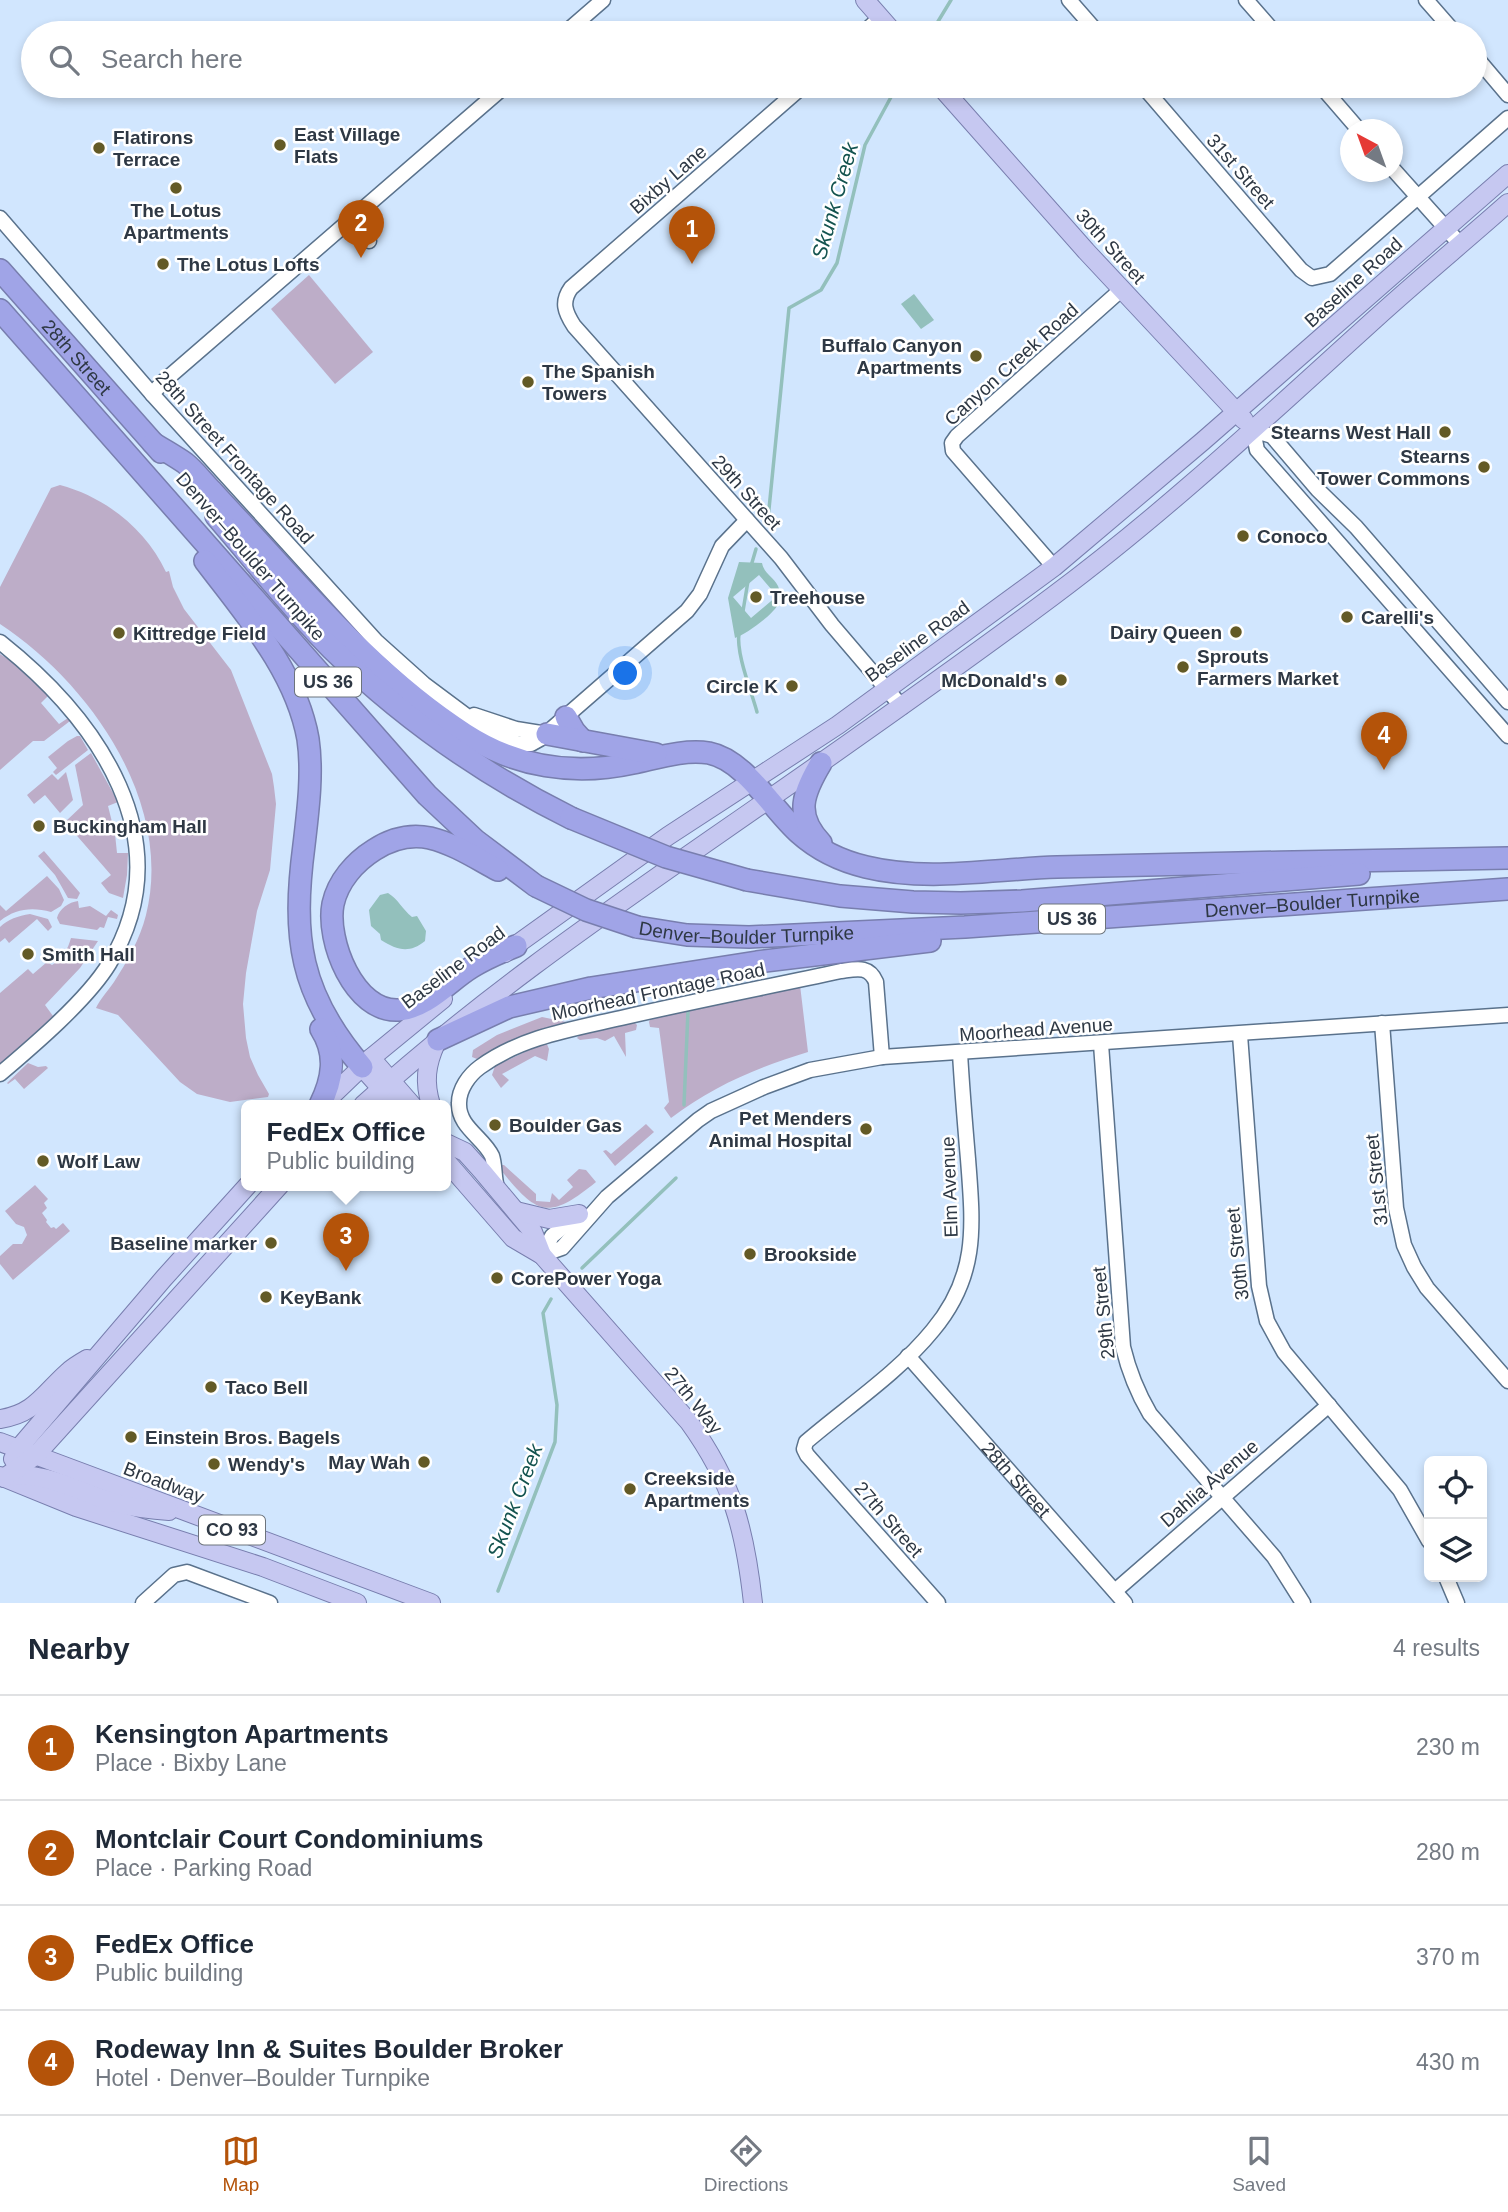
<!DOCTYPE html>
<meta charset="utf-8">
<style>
:root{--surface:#fff;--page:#f6f6f7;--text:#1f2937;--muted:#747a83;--line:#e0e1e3;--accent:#b45309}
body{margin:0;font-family:Arial,sans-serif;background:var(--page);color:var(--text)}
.controls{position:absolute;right:21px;bottom:21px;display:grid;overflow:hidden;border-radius:10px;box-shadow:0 4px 10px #0003}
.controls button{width:63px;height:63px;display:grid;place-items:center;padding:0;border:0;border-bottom:2px solid var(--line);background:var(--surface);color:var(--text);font:35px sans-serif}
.compass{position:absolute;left:1340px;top:119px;width:63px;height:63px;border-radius:50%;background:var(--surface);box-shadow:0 4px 10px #0003;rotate:319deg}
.you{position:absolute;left:626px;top:674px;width:24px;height:24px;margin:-18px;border:5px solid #fff;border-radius:50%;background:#1a73e8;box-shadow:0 0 0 10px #1a73e833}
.badge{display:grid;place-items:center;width:46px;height:46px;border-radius:50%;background:var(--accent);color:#fff;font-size:23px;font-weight:700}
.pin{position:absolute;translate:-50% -58px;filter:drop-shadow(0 2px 4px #0008)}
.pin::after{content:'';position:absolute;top:37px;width:24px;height:21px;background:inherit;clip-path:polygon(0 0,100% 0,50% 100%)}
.popup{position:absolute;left:241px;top:1100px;width:210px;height:91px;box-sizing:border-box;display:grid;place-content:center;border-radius:10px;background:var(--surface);filter:drop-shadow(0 2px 5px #0005);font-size:23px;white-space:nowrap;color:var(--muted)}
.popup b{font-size:26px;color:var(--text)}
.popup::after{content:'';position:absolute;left:50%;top:100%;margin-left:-14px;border:14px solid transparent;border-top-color:var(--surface)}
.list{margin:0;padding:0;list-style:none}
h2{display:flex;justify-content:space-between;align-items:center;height:91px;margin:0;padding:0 28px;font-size:30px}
h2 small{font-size:23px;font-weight:400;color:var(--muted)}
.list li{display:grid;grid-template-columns:46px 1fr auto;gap:21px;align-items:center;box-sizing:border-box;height:105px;padding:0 28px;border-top:2px solid var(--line)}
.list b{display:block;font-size:26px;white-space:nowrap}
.list p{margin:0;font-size:23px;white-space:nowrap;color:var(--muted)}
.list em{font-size:23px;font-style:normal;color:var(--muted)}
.icon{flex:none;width:38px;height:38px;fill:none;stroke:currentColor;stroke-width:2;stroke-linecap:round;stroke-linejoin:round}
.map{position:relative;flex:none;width:1508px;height:1603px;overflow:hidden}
.search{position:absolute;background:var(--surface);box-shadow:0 4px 10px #0003;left:21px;right:21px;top:21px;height:77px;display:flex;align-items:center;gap:18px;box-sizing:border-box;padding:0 24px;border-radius:38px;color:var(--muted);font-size:26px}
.sheet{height:511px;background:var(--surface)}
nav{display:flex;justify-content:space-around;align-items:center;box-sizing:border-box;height:98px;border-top:2px solid var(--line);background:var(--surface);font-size:19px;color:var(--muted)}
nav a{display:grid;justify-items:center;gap:4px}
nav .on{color:var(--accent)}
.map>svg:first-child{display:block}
</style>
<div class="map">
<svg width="1508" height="1603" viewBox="0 0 1508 1603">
<rect width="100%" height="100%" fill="#d1e6fe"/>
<g fill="#bdadc8">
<path d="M309,275l64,77 -38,32 -64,-75z"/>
<path d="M60,485c45,12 86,44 106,87l3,-1 4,16 11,22 47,61 41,104 2,13 2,17 -6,66 -13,41 -11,62 -3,31 3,34 4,19 8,18 11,19 -1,3 -38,5 -33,-8 -17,-12 -62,-67 -22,-7c4,-9 12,-17 18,-26 13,-20 26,-43 32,-67 28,-112 -56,-232 -146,-291v-37l51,-99z"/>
<path d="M0,654l14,9 35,32 -8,8 18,21 9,-6 2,3 -26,20h-11l-33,29z"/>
<path d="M77,736h3l8,14 -32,25 -3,-3 4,-4 -9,-11 20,-16z"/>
<path d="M91,753l27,49 -10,4 7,28 2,19h11l-1,22 -4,23 -14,-5 -8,-10 10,-8 -46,-53 18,-17 -8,-40z"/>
<path d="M66,772l7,28 -13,13 -15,-18 -11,9 -7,-9 25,-21 6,6z"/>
<path d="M44,851l36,42 -3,6 -9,-1 -13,-23 -17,-19z"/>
<path d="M47,876l12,13 5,11 -3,6 -10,6c-18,-5 -35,-4 -51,9v-16l6,6z"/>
<path d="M78,901l1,7 11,-2 16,10 5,-6 7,5 -1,4 -9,-2 -4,11 -4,-1 -3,3 -37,-6 -3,-6c2,-9 12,-16 21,-17z"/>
<path d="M30,914l18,5 4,8 -4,4 -11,-12 -28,24 -4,-5 -5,4v-15c8,-8 18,-11 30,-13z"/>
<path d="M71,938l27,3 -18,27 -35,37 8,11 -53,51v-74l28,-24 5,5 14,-12 5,3c10,-5 16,-16 19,-27z"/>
<path d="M800,985l8,67c-50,15 -95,34 -137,66l-7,-10 5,-6 -10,-74 -9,-1 -1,-5 2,-5z"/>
<path d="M542,1017l34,7 -46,9 -53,26 -5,-2 1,-7 24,-15z"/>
<path d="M633,1021l4,4 -1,5 -11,3 1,24 -12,-21 -9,5 -8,-3 -17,2 -3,-2 5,-6z"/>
<path d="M546,1042l3,7 -2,12 -12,-5 -33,18 7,6 -8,8 -9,-13 3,-9z"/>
<path d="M28,1063l10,4 8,-1 2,2 -24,21 -9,-10 -7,5 -1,-1z"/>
<path d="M646,1124l8,8 -39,34 -12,-15 3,-1 5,4z"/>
<path d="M501,1165h3l32,29v7l14,1 2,-9 7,7 14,-13 -6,-7 12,-11 7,1 10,12c-48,39 -59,33 -96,-13z"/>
<path d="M35,1185l13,14 -4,4 3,5 -5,5 5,7 -1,2 5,6 3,-1 2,2 7,-6 7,8 -57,49 -13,-16v-8l13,-12h9l5,-9 -3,-8 -8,-3 -11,-13z"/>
</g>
<g fill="#93c0bc" fill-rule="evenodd">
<path d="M914,294l20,26 -13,9 -20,-25z"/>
<path d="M739,562l23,1c2,11 12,14 16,23 2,5 4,12 1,17 -5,11 -32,31 -44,35l-7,-40zM759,575l18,21 -26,22 -18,-21z"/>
<path d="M388,893c11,7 14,16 24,24l5,-1 9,15 -1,10c-16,13 -28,9 -44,-1l-1,-6 -9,-8 -2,-16 11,-15z"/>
</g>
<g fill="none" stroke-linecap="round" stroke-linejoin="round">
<g stroke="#93c0bc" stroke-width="3.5">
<path d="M931,33l20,-33"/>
<path d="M768,519l21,-211 32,-18 16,-27 28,-118 32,-59"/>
<path d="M751,566l5,-17"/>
<path d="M743,611l5,-30"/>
<path d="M739,633c-3,21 12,57 18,79"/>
<path d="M684,1105l4,-94"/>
<path d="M582,1268l94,-90"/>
<path d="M498,1591l57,-149 2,-37 -14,-92 8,-14"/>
</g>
<g stroke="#5a728c" stroke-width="17">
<g id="minor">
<path d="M1069,0l29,33"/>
<path d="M1246,0l29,33"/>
<path d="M1426,0l29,33"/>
<path d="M565,33l38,-33"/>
<path d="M863,33l17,-15"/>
<path d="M1475,56l33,39"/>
<path d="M803,86l-232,202c-10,14 -6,24 3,38l207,232 51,67 70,82"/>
<path d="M1143,86l158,184 11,8 18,-4 178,-156"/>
<path d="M1321,86l38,44"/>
<path d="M1392,168l68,76"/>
<path d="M0,218l152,176 224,247 48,43 63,47 32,13h12l9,-5 147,-128 13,-17 22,-48 25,-26"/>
<path d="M350,221l19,20"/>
<path d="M152,394l11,-12 342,-296"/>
<path d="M1054,567l-101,-116 -1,-8 5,-7 165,-147"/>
<path d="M0,642c97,77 184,198 109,322 -22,36 -76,82 -109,110"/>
<path d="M1508,702l-152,-175 -38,-37 -46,-54 -19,-6 4,20 251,286"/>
<path d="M474,715l42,14 31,5"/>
<path d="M1382,1023l14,185 8,37 10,22 13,21 81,93"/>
<path d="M1240,1035l19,251 8,35 17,31 116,138 29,51"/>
<path d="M1101,1044l22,303c6,25 14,45 27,67l124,143 29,46"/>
<path d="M497,1188c-3,-10 -2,-24 -5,-32 -9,-19 -34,-29 -33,-53 0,-14 10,-28 21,-36 41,-30 93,-38 141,-49 73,-17 146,-31 220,-47 15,-2 28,-6 35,11l6,75"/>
<path d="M542,1255l20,-7 45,-51 91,-77 13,-9 53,-24 46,-17 72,-13 626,-42"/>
<path d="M542,1255l10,-19 26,-21"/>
<path id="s1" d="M908,1356l217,247"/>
<path d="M1446,1577l11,26"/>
<path d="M1115,1591l214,-186"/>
<path d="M143,1603l31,-28 13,-3 83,31"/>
<path d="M938,1603l-131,-148 -3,-6 2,-7c42,-36 92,-69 127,-112 46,-55 40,-105 35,-171 -3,-35 -6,-71 -8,-106"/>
</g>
</g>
<g stroke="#787eae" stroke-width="20">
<g id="major">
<path d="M865,0l29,33"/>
<path d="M940,86l146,165 158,169"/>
<path d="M505,953l163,-117 170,-111 216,-158 149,-126 305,-267"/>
<path d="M371,1058l41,47"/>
<path d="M362,1067l34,38"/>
<path d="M322,1105l49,-47 72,-59"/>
<path d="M363,1105c109,-99 229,-183 350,-267 114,-79 229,-159 340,-242 114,-85 217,-182 322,-277 44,-40 89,-77 133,-116"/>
<path d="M431,1105c-7,-23 -5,-40 5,-62"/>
<path d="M446,1143l19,9 17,19 51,61 9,23 147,167c44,61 56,108 64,181"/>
<path d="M446,1161l67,77 29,17"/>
<path d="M516,1211l33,8 30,-5"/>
<path d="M0,1419c35,-5 44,-26 68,-47 5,-5 12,-9 19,-13"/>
<path d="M0,1442l431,161"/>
<path d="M13,1459l5,-10 146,-171 84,-93"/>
<path d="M0,1476l76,31 187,60 94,36"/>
<path d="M7,1477c40,-8 75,18 113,27 16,4 33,6 49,7"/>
<path d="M4,1478l31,-22 245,-271"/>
</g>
</g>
<g stroke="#787eae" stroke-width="24">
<g id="highway">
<path id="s2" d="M0,270l161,182"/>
<path d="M0,310l427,485 48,45 61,46"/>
<path d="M153,443c11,7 22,13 32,20 10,8 18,19 27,28 19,21 38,41 57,62 59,65 121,133 196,181 51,33 109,42 168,29 24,-5 51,-14 76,-10 36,7 63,56 90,80 19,17 42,28 67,34 61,15 128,2 191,0 150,-3 301,-7 451,-9"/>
<path d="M216,516c38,44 74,91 116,133 71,69 150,125 239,169"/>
<path d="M205,561c40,53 91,110 103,178 5,34 0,72 -4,106 -12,92 -5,149 58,222"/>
<path d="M566,717l8,14 9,10"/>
<path d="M547,734l109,20"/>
<path d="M821,843c-27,-28 -18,-50 0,-80"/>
<path d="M498,870c-21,-11 -43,-26 -68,-32 -19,-4 -39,1 -56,12 -19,12 -36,31 -41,54 -7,36 21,109 66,106 28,-2 51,-30 73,-43 14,-9 29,-15 44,-21"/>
<path d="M747,880l93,16 73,6 48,1 61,-2 337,-27"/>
<path id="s3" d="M637,927l50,8 62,2 216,-10 543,-38"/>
<path d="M438,1040l71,-33 82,-19 166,-26 173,-21"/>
<path d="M320,1105c13,-26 17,-51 1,-76"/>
</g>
</g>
<use href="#minor" stroke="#fff" stroke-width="14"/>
<use href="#major" stroke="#c6c8f1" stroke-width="18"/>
<use href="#highway" stroke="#a0a4e7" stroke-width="21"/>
<g stroke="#787eae" stroke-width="24" stroke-linecap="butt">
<g id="highway-bridge">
<path d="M571,818l95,39 81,23"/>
<path d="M536,886l50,24 51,17"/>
</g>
</g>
<use href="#highway-bridge" stroke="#a0a4e7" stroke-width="21"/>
</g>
<g fill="#635a26" stroke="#fff" stroke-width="2.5">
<circle cx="280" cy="145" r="7"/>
<circle cx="99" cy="148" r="7"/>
<circle cx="176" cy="188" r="7"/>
<circle cx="163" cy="264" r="7"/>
<circle cx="976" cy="356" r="7"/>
<circle cx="528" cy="382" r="7"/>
<circle cx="1445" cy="432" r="7"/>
<circle cx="1484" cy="467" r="7"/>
<circle cx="1243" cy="536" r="7"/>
<circle cx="756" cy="597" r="7"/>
<circle cx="1347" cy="617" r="7"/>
<circle cx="1236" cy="632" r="7"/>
<circle cx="119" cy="633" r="7"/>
<circle cx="1183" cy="667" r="7"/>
<circle cx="1061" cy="680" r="7"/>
<circle cx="792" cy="686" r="7"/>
<circle cx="39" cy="826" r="7"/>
<circle cx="28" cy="954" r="7"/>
<circle cx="495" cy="1125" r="7"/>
<circle cx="866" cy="1129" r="7"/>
<circle cx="43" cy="1161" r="7"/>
<circle cx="271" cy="1243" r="7"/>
<circle cx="750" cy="1254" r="7"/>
<circle cx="497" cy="1278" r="7"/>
<circle cx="266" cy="1297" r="7"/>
<circle cx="211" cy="1387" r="7"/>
<circle cx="131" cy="1437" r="7"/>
<circle cx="424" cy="1462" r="7"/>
<circle cx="214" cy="1464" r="7"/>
<circle cx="630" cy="1489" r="7"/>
</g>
<g text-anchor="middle" stroke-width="5" stroke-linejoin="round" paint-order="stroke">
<g fill="#fff" stroke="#6d747c" stroke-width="2">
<rect x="295" y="667.5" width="66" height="29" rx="5"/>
<rect x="1039" y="904.5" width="66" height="29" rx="5"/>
<rect x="199" y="1515.5" width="66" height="29" rx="5"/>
</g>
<g font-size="18" font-weight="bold" fill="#2e3844">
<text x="328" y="688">US 36</text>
<text x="1072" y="925">US 36</text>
<text x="232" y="1536">CO 93</text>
</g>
<g font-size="19" font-weight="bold" fill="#2e3844" stroke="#fff" text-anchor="start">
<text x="294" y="141">East Village<tspan x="294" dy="22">Flats</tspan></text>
<text x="113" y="144">Flatirons<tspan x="113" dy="22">Terrace</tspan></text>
<text x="176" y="217" text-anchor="middle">The Lotus<tspan x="176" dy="22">Apartments</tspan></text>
<text x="177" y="271">The Lotus Lofts</text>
<text x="962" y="352" text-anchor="end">Buffalo Canyon<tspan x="962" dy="22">Apartments</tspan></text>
<text x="542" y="378">The Spanish<tspan x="542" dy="22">Towers</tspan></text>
<text x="1431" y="439" text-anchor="end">Stearns West Hall</text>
<text x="1470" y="463" text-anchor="end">Stearns<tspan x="1470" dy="22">Tower Commons</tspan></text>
<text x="1257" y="543">Conoco</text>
<text x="770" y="604">Treehouse</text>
<text x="1361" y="624">Carelli's</text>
<text x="1222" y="639" text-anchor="end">Dairy Queen</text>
<text x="133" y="640">Kittredge Field</text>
<text x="1197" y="663">Sprouts<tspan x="1197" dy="22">Farmers Market</tspan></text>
<text x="1047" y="687" text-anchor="end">McDonald's</text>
<text x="778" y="693" text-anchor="end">Circle K</text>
<text x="53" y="833">Buckingham Hall</text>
<text x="42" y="961">Smith Hall</text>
<text x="852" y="1125" text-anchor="end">Pet Menders<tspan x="852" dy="22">Animal Hospital</tspan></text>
<text x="509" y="1132">Boulder Gas</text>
<text x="57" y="1168">Wolf Law</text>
<text x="257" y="1250" text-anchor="end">Baseline marker</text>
<text x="764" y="1261">Brookside</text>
<text x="511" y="1285">CorePower Yoga</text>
<text x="280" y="1304">KeyBank</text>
<text x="225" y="1394">Taco Bell</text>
<text x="145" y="1444">Einstein Bros. Bagels</text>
<text x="410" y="1469" text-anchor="end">May Wah</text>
<text x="228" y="1471">Wendy's</text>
<text x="644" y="1485">Creekside<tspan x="644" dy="22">Apartments</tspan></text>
</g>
<g font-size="19" fill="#2e3844" stroke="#fff">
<text transform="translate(1241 171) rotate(49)" y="7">31st Street</text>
<text transform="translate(668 179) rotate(-41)" y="7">Bixby Lane</text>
<text transform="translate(1111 246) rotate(48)" y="7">30th Street</text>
<text transform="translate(1353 282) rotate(-42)" y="7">Baseline Road</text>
<text dy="7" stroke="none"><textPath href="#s2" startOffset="116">28th Street</textPath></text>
<text transform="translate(1011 364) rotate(-42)" y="7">Canyon Creek Road</text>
<text transform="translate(235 457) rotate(48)" y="7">28th Street Frontage Road</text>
<text transform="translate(747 492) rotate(48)" y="7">29th Street</text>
<text transform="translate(251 556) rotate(49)" y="7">Denver–Boulder Turnpike</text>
<text transform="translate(917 641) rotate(-36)" y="7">Baseline Road</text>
<text dy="7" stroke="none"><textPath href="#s3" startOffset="677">Denver–Boulder Turnpike</textPath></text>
<text dy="7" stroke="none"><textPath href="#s3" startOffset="110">Denver–Boulder Turnpike</textPath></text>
<text transform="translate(453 967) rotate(-37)" y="7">Baseline Road</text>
<text transform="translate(658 991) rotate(-12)" y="7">Moorhead Frontage Road</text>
<text transform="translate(1036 1029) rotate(-4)" y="7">Moorhead Avenue</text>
<text transform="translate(1376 1180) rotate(-96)" y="7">31st Street</text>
<text transform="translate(949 1187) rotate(-92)" y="7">Elm Avenue</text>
<text transform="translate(1237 1254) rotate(-96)" y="7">30th Street</text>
<text transform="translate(1103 1313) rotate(-96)" y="7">29th Street</text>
<text transform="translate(694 1400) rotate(51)" y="7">27th Way</text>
<text dy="7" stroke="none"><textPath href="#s1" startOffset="164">28th Street</textPath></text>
<text transform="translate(164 1482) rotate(21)" y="7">Broadway</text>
<text transform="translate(1209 1483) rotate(-41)" y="7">Dahlia Avenue</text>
<text transform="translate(889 1519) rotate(49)" y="7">27th Street</text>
</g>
<g font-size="21" font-style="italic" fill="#13534f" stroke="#fff">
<text transform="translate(835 201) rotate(-74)" y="7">Skunk Creek</text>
<text transform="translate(515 1501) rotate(-69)" y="7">Skunk Creek</text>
</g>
</g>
</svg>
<div class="controls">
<button><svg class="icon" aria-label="locate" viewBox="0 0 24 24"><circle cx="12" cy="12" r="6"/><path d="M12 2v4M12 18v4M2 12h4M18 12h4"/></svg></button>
<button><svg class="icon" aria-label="layers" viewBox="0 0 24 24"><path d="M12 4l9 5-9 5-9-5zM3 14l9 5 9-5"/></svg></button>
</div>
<svg class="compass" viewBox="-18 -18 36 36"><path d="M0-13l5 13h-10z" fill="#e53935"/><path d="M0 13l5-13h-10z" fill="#747a83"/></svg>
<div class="you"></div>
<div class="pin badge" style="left:692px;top:264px">1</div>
<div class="pin badge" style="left:361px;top:258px">2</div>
<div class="pin badge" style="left:346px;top:1271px">3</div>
<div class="popup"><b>FedEx Office</b>Public building</div>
<div class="pin badge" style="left:1384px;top:770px">4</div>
<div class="search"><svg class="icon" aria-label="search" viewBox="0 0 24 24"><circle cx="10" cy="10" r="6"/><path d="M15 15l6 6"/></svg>Search here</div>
</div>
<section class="sheet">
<h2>Nearby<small>4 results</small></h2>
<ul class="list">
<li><span class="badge">1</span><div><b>Kensington Apartments</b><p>Place · Bixby Lane</p></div><em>230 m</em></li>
<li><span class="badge">2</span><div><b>Montclair Court Condominiums</b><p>Place · Parking Road</p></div><em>280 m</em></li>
<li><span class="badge">3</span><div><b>FedEx Office</b><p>Public building</p></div><em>370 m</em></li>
<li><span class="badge">4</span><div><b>Rodeway Inn &amp; Suites Boulder Broker</b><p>Hotel · Denver–Boulder Turnpike</p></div><em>430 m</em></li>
</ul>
</section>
<nav>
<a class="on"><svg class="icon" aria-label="map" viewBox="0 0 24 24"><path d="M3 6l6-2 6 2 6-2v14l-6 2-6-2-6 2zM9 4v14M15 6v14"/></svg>Map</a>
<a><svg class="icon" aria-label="directions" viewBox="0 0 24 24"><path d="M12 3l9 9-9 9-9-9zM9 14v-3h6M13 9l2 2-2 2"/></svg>Directions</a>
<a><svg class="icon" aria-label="saved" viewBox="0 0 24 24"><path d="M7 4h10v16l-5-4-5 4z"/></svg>Saved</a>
</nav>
